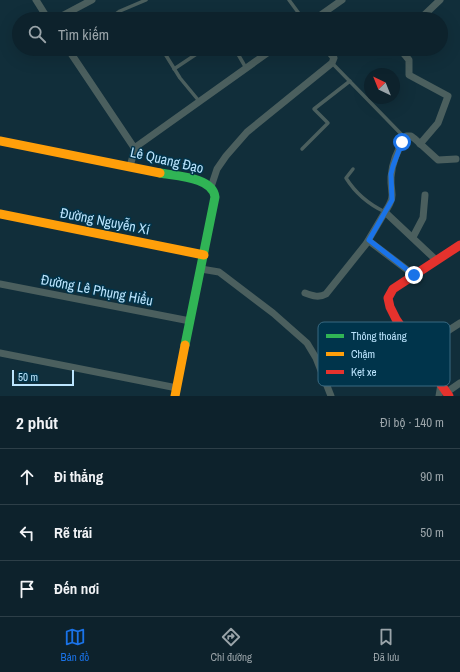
<!DOCTYPE html>
<html lang="vi">
<meta charset="utf-8">
<style>
:root{--surface:#0d222c;--page:#162a34;--text:#f1f3f6;--muted:#9aa4a9;--line:#2d3f48;--accent:#1a73e8}
body{margin:0;font-family:"Archivo Narrow",sans-serif;background:var(--page);color:var(--text)}
.compass{position:absolute;left:364px;top:68px;width:36px;height:36px;border-radius:50%;background:var(--surface);box-shadow:0 4px 16px #0002;rotate:317deg}
.scale{position:absolute;left:12px;bottom:10px;width:62px;box-sizing:border-box;padding-left:4px;border:2px solid #bce5fe;border-top:0;font-size:11px;line-height:14px;white-space:nowrap;color:#bce5fe;-webkit-text-stroke:3px #00344b;paint-order:stroke}
.stop{position:absolute;width:12px;height:12px;margin:-9px;border:3px solid #1a73e8;border-radius:50%;background:#fff}
.stop.end{background:#1a73e8;border-color:#fff;box-shadow:0 1px 4px #0008}
.list{margin:0;padding:0;list-style:none}
h2{display:flex;justify-content:space-between;align-items:center;height:52px;margin:0;padding:0 16px;font-size:17px}
h2 small{font-size:13px;font-weight:400;color:var(--muted)}
.list li{display:grid;grid-template-columns:26px 1fr auto;gap:12px;align-items:center;box-sizing:border-box;height:56px;padding:0 16px;border-top:1px solid var(--line)}
.list b{display:block;font-size:15px;white-space:nowrap}
.list em{font-size:13px;font-style:normal;color:var(--muted)}
.icon{flex:none;width:22px;height:22px;fill:none;stroke:currentColor;stroke-width:2;stroke-linecap:round;stroke-linejoin:round}
.map{position:relative;flex:none;width:460px;height:396px;overflow:hidden}
.search{position:absolute;background:var(--surface);box-shadow:0 4px 16px #0002;left:12px;right:12px;top:12px;height:44px;display:flex;align-items:center;gap:10px;box-sizing:border-box;padding:0 14px;border-radius:22px;color:var(--muted);font-size:15px}
.sheet{height:220px;background:var(--surface)}
nav{display:flex;justify-content:space-around;align-items:center;box-sizing:border-box;height:56px;border-top:1px solid var(--line);background:var(--surface);font-size:11px;color:var(--muted)}
nav a{display:grid;justify-items:center;gap:2px}
nav .on{color:var(--accent)}
.map>svg:first-child{display:block}
</style>
<div class="map">
<svg width="460" height="396" viewBox="0 0 460 396">
<rect width="100%" height="100%" fill="#112e3a"/>
<g fill="none" stroke-linecap="round" stroke-linejoin="round">
<g stroke="#4b5f5e" stroke-width="3.5">
<path d="M289,0l14,19"/>
<path d="M109,19l11,-8 26,-11"/>
<path d="M162,49l18,29 19,23"/>
<path d="M235,49l11,19"/>
<path d="M332,63l73,75"/>
<path d="M174,69l30,-20"/>
<path d="M302,149l26,-26 -14,-14 36,-28"/>
<path d="M353,169l-7,9c10,16 22,26 39,34"/>
</g>
<g stroke="#4b5f5e" stroke-width="7">
<path d="M36,0l12,19"/>
<path d="M56,19l36,-19"/>
<path d="M315,19l27,-19"/>
<path d="M420,19l20,-19"/>
<path d="M68,49l67,100"/>
<path d="M400,49l9,11v15l39,21 -10,27 -18,21"/>
<path d="M130,166l5,-17 2,-3 136,-97"/>
<path d="M211,187l6,-18 9,-13 21,-24 85,-69 2,-5 -7,-9"/>
<path d="M385,212c12,-18 5,-18 6,-35 1,-14 8,-30 15,-41h5l4,3 23,21 18,-1"/>
<path d="M413,237l10,-19 2,-23"/>
<path d="M369,241l45,34"/>
<path d="M201,269l18,3 4,3 50,38 34,30 9,15 15,38"/>
<path d="M0,284l190,37"/>
<path d="M305,293c8,3 14,5 21,1l40,-50 19,-32 51,48"/>
<path d="M365,328c14,3 25,7 38,1"/>
<path d="M418,350l42,-27"/>
<path d="M0,353l177,35"/>
<path d="M447,392l13,-9"/>
<path d="M439,396l2,-12"/>
</g>
<path stroke="#30b455" stroke-width="9" d="M160,173c16,3 53,4 55,24l-30,148"/>
<g stroke="#ff9f0a" stroke-width="9">
<path d="M0,141l160,32"/>
<path d="M0,214l204,41"/>
<path d="M175,396l10,-51"/>
</g>
<path stroke="#e5322d" stroke-width="9" d="M449,396l-53,-77 -6,-12 -2,-9 5,-9 67,-44"/>
</g>
<g fill="none" stroke-linecap="round" stroke-linejoin="round">
<path stroke="#1a73e8" stroke-width="5" d="M402,142l-9,24 -2,8 1,26 -23,40 45,35"/>
</g>
<g text-anchor="middle" stroke-width="3" stroke-linejoin="round" paint-order="stroke">
<g font-size="14" fill="#bce5fe" stroke="#00344b">
<text transform="translate(167 160) rotate(13)" y="5">Lê Quang Đạo</text>
<text transform="translate(105 221) rotate(11)" y="5">Đường Nguyễn Xí</text>
<text transform="translate(97 290) rotate(11)" y="5">Đường Lê Phụng Hiểu</text>
</g>
</g>
<rect x="318" y="322" width="132" height="64" rx="6" fill="#00344b" stroke="#386981" stroke-width="1"/>
<rect x="326" y="334" width="18" height="4" fill="#30b455"/>
<rect x="326" y="352" width="18" height="4" fill="#ff9f0a"/>
<rect x="326" y="370" width="18" height="4" fill="#e5322d"/>
<g font-size="11" fill="#bce5fe">
<text x="351" y="340">Thông thoáng</text>
<text x="351" y="358">Chậm</text>
<text x="351" y="376">Kẹt xe</text>
</g>
</svg>
<svg class="compass" viewBox="-18 -18 36 36"><path d="M0-13l5 13h-10z" fill="#e53935"/><path d="M0 13l5-13h-10z" fill="#9aa4a9"/></svg>
<div class="scale">50 m</div>
<div class="stop" style="left:402px;top:142px"></div>
<div class="stop end" style="left:414px;top:275px"></div>
<div class="search"><svg class="icon" aria-label="search" viewBox="0 0 24 24"><circle cx="10" cy="10" r="6"/><path d="M15 15l6 6"/></svg>Tìm kiếm</div>
</div>
<section class="sheet">
<h2>2 phút<small>Đi bộ · 140 m</small></h2>
<ul class="list">
<li><svg class="icon" aria-label="ahead" viewBox="0 0 24 24"><path d="M12 20V5M6 11l6-6 6 6"/></svg><div><b>Đi thẳng</b></div><em>90 m</em></li>
<li><svg class="icon" aria-label="left" viewBox="0 0 24 24"><path d="M17 20v-9H6M10 6l-5 5 5 5"/></svg><div><b>Rẽ trái</b></div><em>50 m</em></li>
<li><svg class="icon" aria-label="arrive" viewBox="0 0 24 24"><path d="M6 21V4h12l-3 4 3 4H6"/></svg><div><b>Đến nơi</b></div></li>
</ul>
</section>
<nav>
<a class="on"><svg class="icon" aria-label="map" viewBox="0 0 24 24"><path d="M3 6l6-2 6 2 6-2v14l-6 2-6-2-6 2zM9 4v14M15 6v14"/></svg>Bản đồ</a>
<a><svg class="icon" aria-label="directions" viewBox="0 0 24 24"><path d="M12 3l9 9-9 9-9-9zM9 14v-3h6M13 9l2 2-2 2"/></svg>Chỉ đường</a>
<a><svg class="icon" aria-label="saved" viewBox="0 0 24 24"><path d="M7 4h10v16l-5-4-5 4z"/></svg>Đã lưu</a>
</nav>
